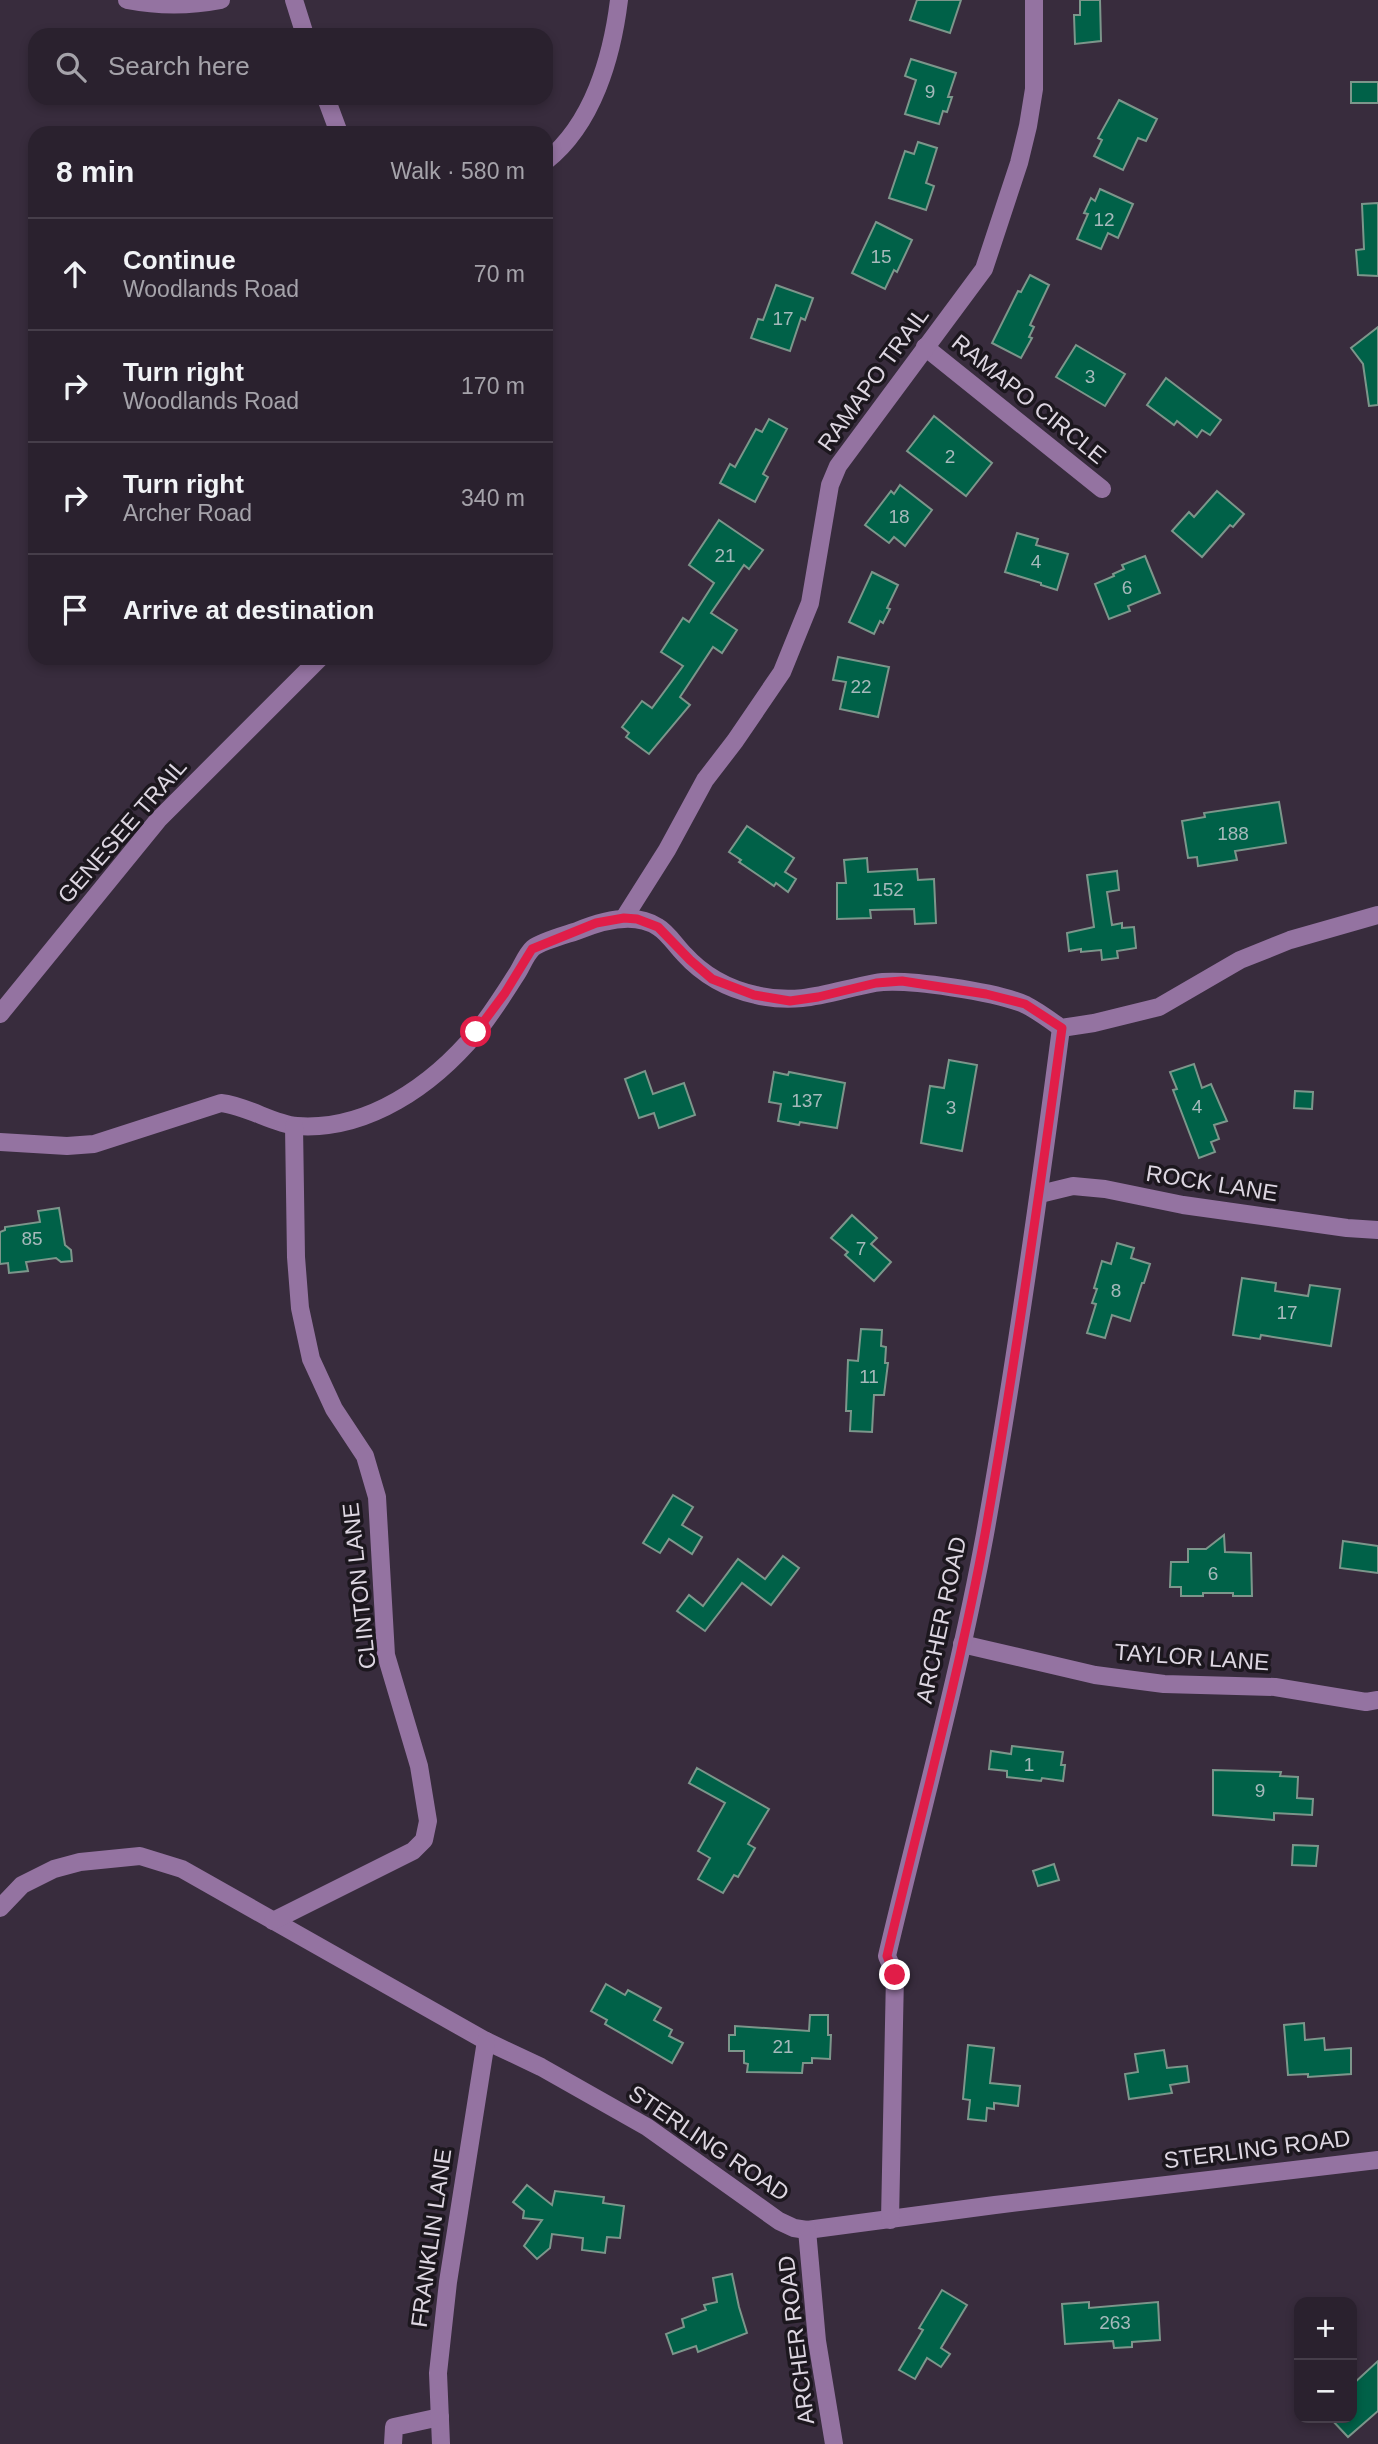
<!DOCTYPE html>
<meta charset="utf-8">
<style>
:root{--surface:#2a212e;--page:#322936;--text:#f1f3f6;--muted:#a5a3aa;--line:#463e4a}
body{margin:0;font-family:Arial,sans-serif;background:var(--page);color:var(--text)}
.controls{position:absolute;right:21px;bottom:21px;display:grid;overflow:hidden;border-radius:14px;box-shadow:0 4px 10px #0003}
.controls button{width:63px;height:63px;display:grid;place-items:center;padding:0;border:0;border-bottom:2px solid var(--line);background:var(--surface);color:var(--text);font:35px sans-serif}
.stop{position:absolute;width:21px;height:21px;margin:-16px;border:5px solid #e11d48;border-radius:50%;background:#fff}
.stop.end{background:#e11d48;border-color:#fff;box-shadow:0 2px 7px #0008}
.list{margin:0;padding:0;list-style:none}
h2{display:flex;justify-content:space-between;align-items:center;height:91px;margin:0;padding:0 28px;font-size:30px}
h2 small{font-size:23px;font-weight:400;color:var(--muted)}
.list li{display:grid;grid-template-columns:46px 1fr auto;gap:21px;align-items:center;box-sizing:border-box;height:112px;padding:0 28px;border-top:2px solid var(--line)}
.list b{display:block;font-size:26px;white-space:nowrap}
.list p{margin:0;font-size:23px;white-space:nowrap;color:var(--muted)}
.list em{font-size:23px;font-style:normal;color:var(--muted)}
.icon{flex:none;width:38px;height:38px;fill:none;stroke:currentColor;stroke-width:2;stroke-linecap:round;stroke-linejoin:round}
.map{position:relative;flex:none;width:1378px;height:2444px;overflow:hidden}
.search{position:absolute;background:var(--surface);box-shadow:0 4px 10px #0003;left:28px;top:28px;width:525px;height:77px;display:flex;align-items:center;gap:18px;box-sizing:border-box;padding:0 24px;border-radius:21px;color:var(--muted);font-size:26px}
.panel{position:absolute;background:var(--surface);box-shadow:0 4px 10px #0003;left:28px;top:126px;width:525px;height:539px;border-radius:21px}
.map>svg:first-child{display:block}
</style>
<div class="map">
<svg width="1378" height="2444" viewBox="0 0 1378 2444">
<rect width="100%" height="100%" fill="#382c3d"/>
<g fill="#006148" stroke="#7c968b" stroke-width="2">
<path d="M917,0h44l-11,33 -40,-13z"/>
<path d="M1080,0h20l1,41 -26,3 -1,-29h6z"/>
<path d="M911,59l45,14 -8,24h4l-5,15 -4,-1 -4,13 -34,-10 11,-34 -11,-4z"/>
<rect x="1351" y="82" width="27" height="21"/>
<path d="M1119,100l38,19 -11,22 -8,-3 -15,32 -29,-14 8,-16 -4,-2z"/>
<path d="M918,142l19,6 -11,35 8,3 -8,24 -37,-12 16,-47 9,3z"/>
<path d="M1100,189l33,15 -15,34 -10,-5 -7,16 -24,-10 11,-25 -4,-1 7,-15 4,3z"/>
<path d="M1378,203v73l-20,-1 -2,-25 8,-1 -2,-45z"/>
<path d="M876,222l36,18 -15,32 -3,-2 -9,19 -33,-16z"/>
<path d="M1030,275l19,10 -19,40 4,2 -5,10 3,1 -11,20 -29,-15 26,-52 3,1z"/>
<path d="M776,285l37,13 -8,22 -4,-2 -11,33 -39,-13 7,-19 5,1z"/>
<path d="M1378,327v78l-9,1 -6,-42 -12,-16z"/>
<path d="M1076,345l49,29 -20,32 -49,-29z"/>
<path d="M1166,378l55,42 -11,15 -8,-5 -5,7 -20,-16 -3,4 -27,-20z"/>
<path d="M934,416l58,47 -26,33 -59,-45z"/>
<path d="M769,419l18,10 -24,45 5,3 -13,25 -35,-19 10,-19 5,3 21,-38 6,3z"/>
<path d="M900,485l32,25 -27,36 -11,-9 -5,6 -24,-18 26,-34 3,3z"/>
<path d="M1217,491l27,23 -11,13 -3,-2 -28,32 -30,-26 17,-19 5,5z"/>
<path d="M719,520l44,30 -14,19 -5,-4 -33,48 26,17 -15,23 -9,-6 -33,50 10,8 -41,49 -23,-17 3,-4 -7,-6 20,-26 10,7 31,-42 -22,-14 22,-34 6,4 25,-39 -25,-18z"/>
<path d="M1017,533l21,6 -2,6 32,9 -11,36 -16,-5v-2l-36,-11z"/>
<path d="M1145,556l15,37 -32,13 2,5 -21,8 -14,-35 19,-8 -1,-2 11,-5 -2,-4z"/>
<path d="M872,572l26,13 -11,23 3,1 -7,14 -3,-2 -6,13 -25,-12z"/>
<path d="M838,657l51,10 -11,50 -38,-8 6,-27 -13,-2z"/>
<path d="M1279,802l7,41 -51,8 2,9 -39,6 -1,-9 -9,1 -6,-37 23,-4 -1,-4z"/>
<path d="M747,826l47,32 -9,14 11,7 -8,13 -12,-9 -2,3 -35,-24 2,-2 -12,-8z"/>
<path d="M867,858l1,14 49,-3 1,11 16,-1 2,44 -21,1 -1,-15 -44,1 1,8 -34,1v-36h9l-2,-23z"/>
<path d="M1117,871l2,19 -12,2 5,33 10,-2v5l12,-1 2,21 -19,3 1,7 -16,2 -1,-10 -20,2v-3l-12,2 -2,-18 27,-6 -7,-52z"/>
<path d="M949,1060l28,5 -15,86 -41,-8 9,-57 14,2z"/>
<path d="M1194,1064l8,24 9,-4 16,37 -13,4 5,14 -8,3 4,10 -16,6 -26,-68 4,-1 -7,-17z"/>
<path d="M645,1071l8,23 31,-11 11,32 -36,13 -5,-15 -15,5 -14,-39z"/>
<path d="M774,1072l14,3 1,-3 56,11 -8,45 -37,-6 -1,3 -21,-4 3,-17 -12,-2z"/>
<path d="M1295,1091l18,1 -1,17 -18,-1z"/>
<path d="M59,1208l6,37 6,5 1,11 -11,1 -5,-4 -30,4 2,9 -19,2 -1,-10 -8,1v-32l5,-2v-3l35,-5 -2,-11z"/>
<path d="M852,1215l25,23 -6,6 20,18 -17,19 -29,-26 3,-3 -17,-14z"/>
<path d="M1117,1243l17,5 -3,10 19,6 -6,19h-2l-12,38 -18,-6 -7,23 -18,-5 9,-29 -4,-1 5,-14 -3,-1 8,-27 9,3z"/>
<path d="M1242,1278l34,5 -1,8 33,5 2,-11 30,4 -9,57 -70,-11 -1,4 -27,-4z"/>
<path d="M861,1329l21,1 -1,16 5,1 -1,16h3l-4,32h-10l-2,37 -22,-1 1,-20h-5l2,-51 10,1z"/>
<path d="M673,1495l20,12 -11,18 20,12 -10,17 -23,-15 -9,14 -17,-10z"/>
<path d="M1224,1535l1,17 26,1 1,43h-19v-3h-30v3h-22v-9h-11l1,-25h17v-13h18z"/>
<path d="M1343,1541l35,5v27l-38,-5z"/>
<path d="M783,1556l16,12 -28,37 -29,-22 -37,48 -28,-20 12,-16 14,11 35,-47 27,20z"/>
<path d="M1012,1746l51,6 -2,13h4l-2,16 -21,-3 -1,3 -34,-4v-6l-18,-2 2,-18 20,3z"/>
<path d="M697,1768l72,41 -21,35 7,4 -17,29 -4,-2 -11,18 -25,-14 12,-21 -12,-7 27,-48 -36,-20z"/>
<path d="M1213,1770l68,2 -1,4 18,1 -1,21 16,1 -1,16 -38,-2v7l-61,-5z"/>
<path d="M1293,1845l25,1 -2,20 -24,-1z"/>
<path d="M1054,1864l5,16 -21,6 -5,-15z"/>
<path d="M606,1984l19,11 3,-5 33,18 -7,12 18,10 -3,6 14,7 -11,20 -67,-39 2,-4 -16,-9z"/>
<path d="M810,2015h18v20h3l-1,24 -18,-1v5h-9l-1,10 -55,-1 1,-8 -4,-1v-12h-15v-16h6v-9l74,5z"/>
<path d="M1304,2023l1,17 19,-2 1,12 26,-2v26l-43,3v-3l-20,1 -4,-50z"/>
<path d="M968,2045l26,3 -4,35 30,3 -2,20 -24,-3v6l-7,-1 -1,13 -18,-2 2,-19 -7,-1z"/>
<path d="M1164,2050l3,18 20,-2 2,16 -19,3 2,8 -43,6 -4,-25 13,-2 -3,-18z"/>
<path d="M527,2185l25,20 3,-14 49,6 -1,6 21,3 -4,32 -13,-1 -2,16 -23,-3 1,-12 -31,-4 -2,14 -13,11 -13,-13 18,-26 -19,-2 1,-7 -11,-9z"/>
<path d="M732,2274l7,33 8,26 -49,19 -2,-6 -23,8 -7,-20 18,-7 -2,-8 24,-9 -2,-5 13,-3 -4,-24z"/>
<path d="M942,2290l25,15 -26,43 9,6 -9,13 -14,-9 -12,21 -16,-9 24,-40 -4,-2z"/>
<path d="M1089,2302v6l69,-6 2,38 -28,2v5l-18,1 -1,-7 -48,3 -3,-40z"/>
<path d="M1378,2361v50l-30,26 -18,-19h22v-33z"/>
</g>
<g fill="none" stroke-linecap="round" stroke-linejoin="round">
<g stroke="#9473a1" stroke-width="18">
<path d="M127,0c31,6 63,6 94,0"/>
<path d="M294,0l11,35"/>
<path d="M326,98l13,35"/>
<path d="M546,161c47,-37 66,-104 73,-161"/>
<path d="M925,347l177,142"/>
<path d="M624,918l43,-68 38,-70 30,-39 47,-69 28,-69 20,-118 8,-19 146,-197 35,-106 9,-37 6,-37v-89"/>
<path d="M0,1014l158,-194 162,-162"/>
<path d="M0,1142l67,4 27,-2 127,-41c27,3 52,21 76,23 71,5 136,-41 180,-94 14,-18 27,-38 39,-57 5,-7 10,-21 17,-27 9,-7 32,-13 44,-17 24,-10 57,-20 81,-4 10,6 18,19 26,27 19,21 44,35 72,41 45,11 76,-4 119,-12 30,-5 123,9 151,22 12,6 24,15 35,23l33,-5 65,-16 81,-47 50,-20 88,-25"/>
<path d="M1040,1194l33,-8 32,3 78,16 164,23 31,2"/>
<path d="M962,1644l133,31 69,9 111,3 91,15 12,-2"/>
<path d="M0,1908l22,-23 32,-16 26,-7 60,-6 42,13 304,172 55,26 106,60 132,94 15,7 13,2 188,-25 383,-45"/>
<path d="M273,1921l140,-70 11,-11 4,-19 -9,-55 -33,-111 -9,-158 -12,-41 -31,-47 -23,-50 -11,-51 -4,-51 -2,-131"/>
<path d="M890,2220l5,-245 -8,-19c33,-140 72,-280 98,-422 30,-168 54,-337 76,-506"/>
<path d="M807,2230l10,111 17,103"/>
<path d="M393,2444l1,-17 46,-10"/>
<path d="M441,2444l-3,-71 10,-91 38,-241"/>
</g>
</g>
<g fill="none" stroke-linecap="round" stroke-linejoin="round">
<path stroke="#e11d48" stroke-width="9" d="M476,1032l29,-39 27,-44 64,-26 28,-5 13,1 21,8 32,33 22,19 42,16 36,6 28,-4 58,-14 26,-2 84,13 39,10 37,24c-23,169 -47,338 -77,506 -26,142 -65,282 -98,422l8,19"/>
</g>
<g text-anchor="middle" stroke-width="7" stroke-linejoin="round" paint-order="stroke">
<g font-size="19" fill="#a6b9bb">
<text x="930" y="98">9</text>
<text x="1104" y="226">12</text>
<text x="881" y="263">15</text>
<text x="783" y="325">17</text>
<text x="1090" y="383">3</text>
<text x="950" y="463">2</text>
<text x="899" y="523">18</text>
<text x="725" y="562">21</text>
<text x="1036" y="568">4</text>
<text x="1127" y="594">6</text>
<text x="861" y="693">22</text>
<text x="1233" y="840">188</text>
<text x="888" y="896">152</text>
<text x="807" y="1107">137</text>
<text x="1197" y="1113">4</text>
<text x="951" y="1114">3</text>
<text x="32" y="1245">85</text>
<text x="861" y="1255">7</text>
<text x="1116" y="1297">8</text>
<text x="1287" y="1319">17</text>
<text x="869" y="1383">11</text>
<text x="1213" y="1580">6</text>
<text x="1029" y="1771">1</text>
<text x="1260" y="1797">9</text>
<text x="783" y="2053">21</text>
<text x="1115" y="2329">263</text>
</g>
<g font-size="23" fill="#ddd6e1" stroke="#1c171e">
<text transform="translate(873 379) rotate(-54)" y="8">RAMAPO TRAIL</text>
<text transform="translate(1029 399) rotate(39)" y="8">RAMAPO CIRCLE</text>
<text transform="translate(122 831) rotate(-49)" y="8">GENESEE TRAIL</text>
<text transform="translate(1212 1183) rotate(9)" y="8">ROCK LANE</text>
<text transform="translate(359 1586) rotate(-96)" y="8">CLINTON LANE</text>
<text transform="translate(941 1620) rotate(-78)" y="8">ARCHER ROAD</text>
<text transform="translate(1192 1657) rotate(4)" y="8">TAYLOR LANE</text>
<text transform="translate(709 2143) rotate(34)" y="8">STERLING ROAD</text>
<text transform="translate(1257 2149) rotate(-7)" y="8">STERLING ROAD</text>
<text transform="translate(431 2238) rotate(-82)" y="8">FRANKLIN LANE</text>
<text transform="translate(796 2340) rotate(-97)" y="8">ARCHER ROAD</text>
</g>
</g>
</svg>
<div class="controls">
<button>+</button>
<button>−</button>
</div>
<div class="stop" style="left:476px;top:1032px"></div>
<div class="stop end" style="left:895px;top:1975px"></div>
<div class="search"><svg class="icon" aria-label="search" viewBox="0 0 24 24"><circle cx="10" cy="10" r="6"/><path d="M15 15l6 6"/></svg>Search here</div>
<section class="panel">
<h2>8 min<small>Walk · 580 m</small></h2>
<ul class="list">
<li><svg class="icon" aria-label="ahead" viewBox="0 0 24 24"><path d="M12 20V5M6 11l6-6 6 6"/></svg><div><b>Continue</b><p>Woodlands Road</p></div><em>70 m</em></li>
<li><svg class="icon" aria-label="right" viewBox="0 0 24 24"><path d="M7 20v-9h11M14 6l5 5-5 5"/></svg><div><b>Turn right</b><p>Woodlands Road</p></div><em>170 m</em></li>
<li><svg class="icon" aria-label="right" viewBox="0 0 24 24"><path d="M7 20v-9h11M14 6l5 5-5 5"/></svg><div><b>Turn right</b><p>Archer Road</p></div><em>340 m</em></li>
<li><svg class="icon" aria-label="arrive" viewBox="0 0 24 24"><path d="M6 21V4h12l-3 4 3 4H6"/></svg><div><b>Arrive at destination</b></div></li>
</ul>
</section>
</div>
